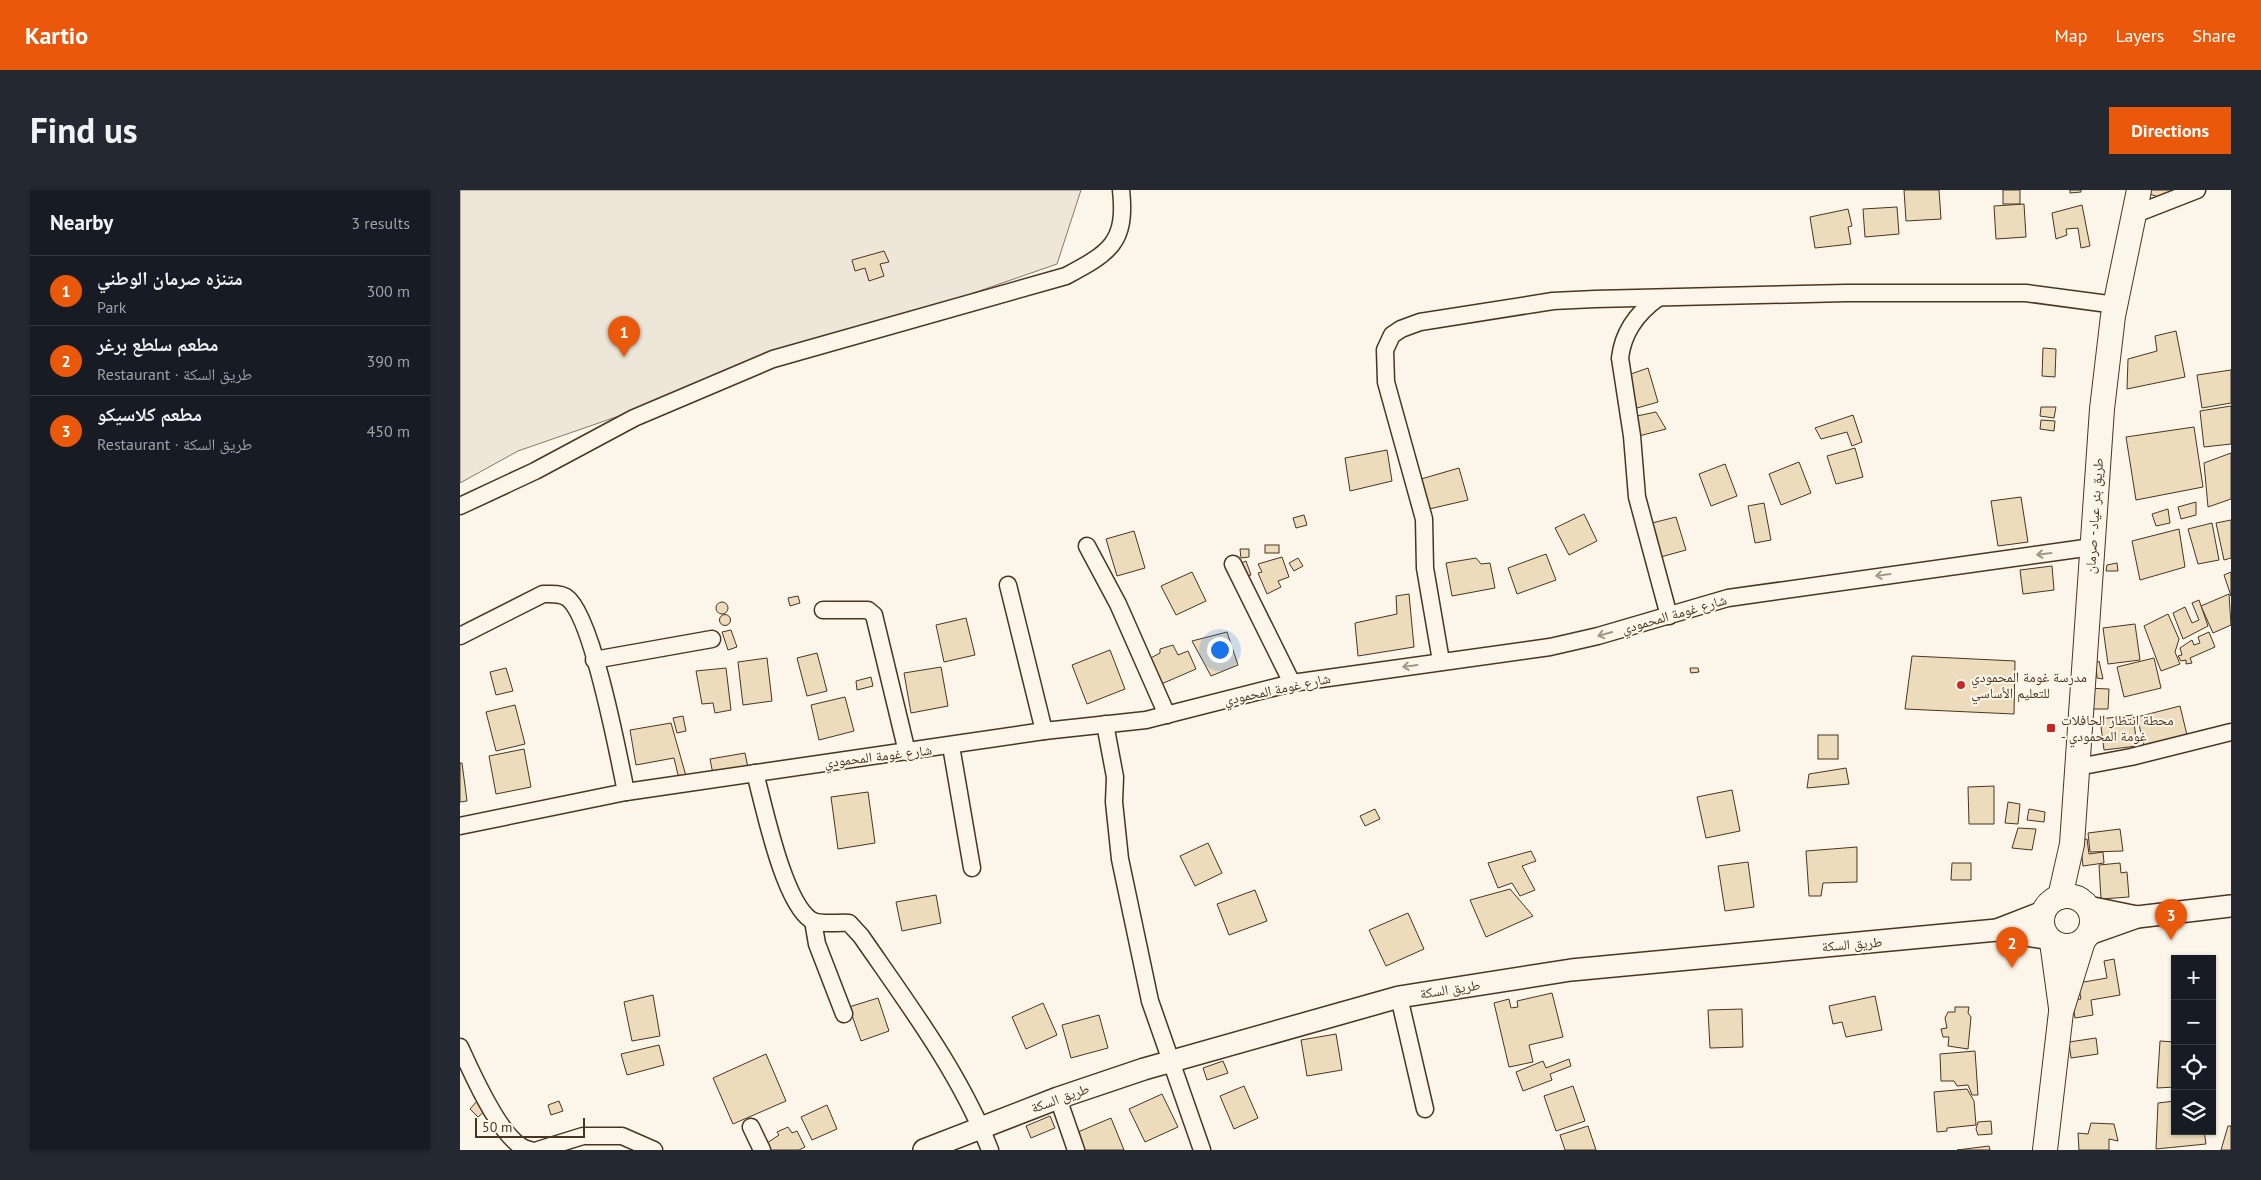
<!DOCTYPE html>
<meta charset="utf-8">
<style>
:root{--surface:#171b24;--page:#242831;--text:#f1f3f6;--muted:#9ea1a6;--line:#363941;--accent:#ea580c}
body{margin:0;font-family:"PT Sans","Noto Naskh Arabic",sans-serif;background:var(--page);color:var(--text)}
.controls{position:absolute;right:15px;bottom:15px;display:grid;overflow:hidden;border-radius:0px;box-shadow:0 1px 4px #0004}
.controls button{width:45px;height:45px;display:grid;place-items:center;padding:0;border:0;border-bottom:1px solid var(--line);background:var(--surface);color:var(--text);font:25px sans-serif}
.scale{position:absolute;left:15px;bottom:12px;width:110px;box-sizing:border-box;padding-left:5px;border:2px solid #4a3520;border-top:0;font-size:14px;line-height:18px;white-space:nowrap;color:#4a3520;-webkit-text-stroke:4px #fbf6e9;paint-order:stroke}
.you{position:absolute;left:759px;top:459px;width:18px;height:18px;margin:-12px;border:4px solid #fff;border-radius:50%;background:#1a73e8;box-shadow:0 0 0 8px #1a73e833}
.badge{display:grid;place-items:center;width:32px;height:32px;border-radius:50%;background:var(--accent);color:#fff;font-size:16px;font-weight:700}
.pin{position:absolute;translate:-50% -41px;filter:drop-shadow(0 1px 2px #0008)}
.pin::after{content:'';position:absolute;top:26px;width:18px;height:15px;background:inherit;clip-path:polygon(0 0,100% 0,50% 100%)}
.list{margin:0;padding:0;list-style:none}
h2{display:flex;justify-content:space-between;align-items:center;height:65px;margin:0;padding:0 20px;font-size:21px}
h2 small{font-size:16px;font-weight:400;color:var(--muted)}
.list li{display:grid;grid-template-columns:32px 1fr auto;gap:15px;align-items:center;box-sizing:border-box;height:70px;padding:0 20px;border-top:1px solid var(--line)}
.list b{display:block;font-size:19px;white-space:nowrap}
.list p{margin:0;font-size:16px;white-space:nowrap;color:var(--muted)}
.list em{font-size:16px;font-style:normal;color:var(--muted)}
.icon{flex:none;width:28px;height:28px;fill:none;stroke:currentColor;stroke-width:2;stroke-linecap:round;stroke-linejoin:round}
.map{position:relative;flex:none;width:1771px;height:960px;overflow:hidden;border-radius:0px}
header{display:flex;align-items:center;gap:30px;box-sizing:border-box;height:70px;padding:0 25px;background:var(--accent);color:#fff}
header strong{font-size:24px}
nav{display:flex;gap:28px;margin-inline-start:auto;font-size:18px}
.intro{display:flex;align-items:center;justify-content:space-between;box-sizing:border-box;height:120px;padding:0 30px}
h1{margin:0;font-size:35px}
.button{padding:12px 22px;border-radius:0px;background:var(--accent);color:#fff;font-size:18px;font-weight:700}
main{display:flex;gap:30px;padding:0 30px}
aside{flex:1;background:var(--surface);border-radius:0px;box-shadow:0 1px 4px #0004}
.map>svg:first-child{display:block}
</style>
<header>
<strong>Kartio</strong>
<nav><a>Map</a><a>Layers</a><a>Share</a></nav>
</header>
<div class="intro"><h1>Find us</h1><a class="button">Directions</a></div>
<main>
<aside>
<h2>Nearby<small>3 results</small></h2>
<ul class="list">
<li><span class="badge">1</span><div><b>متنزه صرمان الوطني</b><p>Park</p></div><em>300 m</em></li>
<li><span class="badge">2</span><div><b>مطعم سلطع برغر</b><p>Restaurant · طريق السكة</p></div><em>390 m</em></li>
<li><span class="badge">3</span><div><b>مطعم كلاسيكو</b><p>Restaurant · طريق السكة</p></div><em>450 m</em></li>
</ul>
</aside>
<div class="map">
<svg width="1771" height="960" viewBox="0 0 1771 960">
<rect width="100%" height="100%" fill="#fbf6e9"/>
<path fill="#ede6d9" stroke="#887966" d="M0,0h621l-24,74 -539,187 -58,32z"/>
<g fill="#ecdcbc" stroke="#4a3520">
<path d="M1444,0h35l2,29 -35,2z"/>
<rect x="1543" y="0" width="17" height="14"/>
<path d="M1610,0h11v2l-11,1z"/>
<path d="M1687,0h39l-21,9 -19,-6z"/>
<path d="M1564,14l2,33 -30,2 -2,-33z"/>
<path d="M1622,15l8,41 -9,2 -3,-20 -12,1 1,6 -11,4 -4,-26z"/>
<path d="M1437,17l2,27 -34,3 -2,-28z"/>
<path d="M1388,19l4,17 -4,1 3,17 -36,4 -5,-31z"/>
<path d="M424,61l5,11 -9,2 4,12 -15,5 -4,-13 -10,3 -3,-11z"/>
<path d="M1716,141l9,46 -58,12 1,-30 29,-8 -2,-15z"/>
<path d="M1583,158l13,1 -1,28 -13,-1z"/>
<path d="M1188,178l10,34 -21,6 -9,-33z"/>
<path d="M1771,180v33l-29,5 -5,-33z"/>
<path d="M1771,216v38l-27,3 -4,-36z"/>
<path d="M1581,217h15l-2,11 -14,-2z"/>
<path d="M1196,222l10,17 -31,8 -3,-20z"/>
<path d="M1393,225l9,27 -10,4 -5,-14 -26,7 -6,-11z"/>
<path d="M1581,230l14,1 -1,10 -14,-2z"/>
<path d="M1734,237l9,60 -67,13 -10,-63z"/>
<path d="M1395,258l8,29 -27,7 -9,-28z"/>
<path d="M927,260l5,31 -42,10 -5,-33z"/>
<path d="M1771,263v46l-23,8 -4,-44z"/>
<path d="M1339,272l12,31 -30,12 -12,-31z"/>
<path d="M1265,274l12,32 -26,10 -12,-32z"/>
<path d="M999,278l9,32 -39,9 -8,-30z"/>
<path d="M1561,307l7,45 -30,4 -7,-45z"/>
<path d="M1736,312v13l-15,4 -3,-12z"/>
<path d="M1304,313l7,37 -16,3 -7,-37z"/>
<path d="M1708,319l2,14 -14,3 -4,-12z"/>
<path d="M1124,324l13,27 -28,14 -14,-27z"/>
<path d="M844,325l3,10 -11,3 -3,-10z"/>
<path d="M1216,327l10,33 -29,8 -9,-34z"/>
<path d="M1771,330v38l-7,2 -8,-37z"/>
<path d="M1752,333l7,37 -21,4 -10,-35z"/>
<path d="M1719,339l6,38 -45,13 -8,-39z"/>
<path d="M674,341l11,37 -28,8 -11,-37z"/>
<rect x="805" y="355" width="14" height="8"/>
<path d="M780,359h9v8l-8,1z"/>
<path d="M1086,364l10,26 -39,14 -9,-26z"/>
<path d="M822,367l7,20 -11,4 3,6 -14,7 -9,-21 4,-1 -4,-8z"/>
<path d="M838,368l5,8 -9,5 -5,-8z"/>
<path d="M1016,368l5,6 9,-1 5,25 -43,8 -6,-33z"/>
<path d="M786,371l5,14 -8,3 -6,-13z"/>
<path d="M1657,373l1,8h-12l1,-6z"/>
<path d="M1592,376l2,24 -31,4 -3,-24z"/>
<path d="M732,382l14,29 -30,14 -15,-29z"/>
<path d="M1771,382v24l-7,-21z"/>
<path d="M949,404l5,53 -56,9 -3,-33 42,-9 -1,-18z"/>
<path d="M1769,404l2,31 -18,8 -12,-27z"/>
<path d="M338,406l2,7 -10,3 -2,-8z"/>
<path d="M1739,410l9,26 -25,13 -10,-26 12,-6 7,16 7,-3 -7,-17z"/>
<circle cx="262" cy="418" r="6"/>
<path d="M1708,424l11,25 -4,13 5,12 -19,7 -17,-45z"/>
<circle cx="265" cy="430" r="5.5"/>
<path d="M506,428l9,37 -31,7 -8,-37z"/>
<path d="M1675,434l5,36 -32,4 -5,-36z"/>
<path d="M271,440l6,17 -9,3 -6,-18z"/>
<path d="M767,442l11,33 -27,11 -19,-35z"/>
<path d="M1749,442l6,15 -25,11 2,5 -6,1v-4l-5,1 -3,-5 4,-1 -2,-7 12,-8 2,5 6,-2 -2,-6z"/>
<path d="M713,455l5,10 10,-4 8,18 -37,16 -12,-25 13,-7v-4z"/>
<path d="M650,460l15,39 -38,15 -15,-39z"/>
<path d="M357,463l10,38 -20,5 -10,-38z"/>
<path d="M1452,466l103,5 -1,53 -109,-5z"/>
<path d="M307,468l5,43 -29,4 -5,-43z"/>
<path d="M1694,468l7,30 -37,9 -7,-30z"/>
<path d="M1639,471l4,18 -6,-1 -1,-14z"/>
<path d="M481,477l7,39 -37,7 -7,-40z"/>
<path d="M46,478l7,23 -17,4 -6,-23z"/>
<path d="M266,478l5,42 -16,3 -2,-10 -11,1 -6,-33z"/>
<path d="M1230,478h8l1,4 -8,1z"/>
<path d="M411,487l2,9 -16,4 -1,-9z"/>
<path d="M1626,498l23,1 -1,20h-23z"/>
<path d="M385,507l9,34 -35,9 -8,-35z"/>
<path d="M55,515l10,39 -29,7 -10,-39z"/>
<path d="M1720,516l7,29 -43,10 -7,-28z"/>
<path d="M1673,525l4,31 -33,4 -4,-31z"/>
<path d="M223,526l3,15 -9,2 -4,-15z"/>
<path d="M211,533l15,53 -7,3 -5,-21 -38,7 -6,-35z"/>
<rect x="1358" y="545" width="20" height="24"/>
<path d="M64,559l7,38 -35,7 -7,-38z"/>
<path d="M285,563l3,15 -35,6 -3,-15z"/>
<path d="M0,573h2l5,38 -7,1z"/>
<path d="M1386,578l3,16 -42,4 2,-14z"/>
<path d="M1534,596v38h-25l-1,-37z"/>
<path d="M1272,600l8,41 -34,7 -9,-41z"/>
<path d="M408,602l7,51 -37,6 -7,-52z"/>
<path d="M1548,612l12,2 -2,20 -13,-1z"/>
<path d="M915,619l5,10 -15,7 -5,-10z"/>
<path d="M1569,619l16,3 -1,10 -17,-2z"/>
<path d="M1558,638l18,1 -4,21 -20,-2z"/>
<path d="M1660,639l3,22 -33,1 -2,-19z"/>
<path d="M1627,649l2,15 14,-2 1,11 -21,3 -3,-26z"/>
<path d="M748,653l14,30 -27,13 -15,-30z"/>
<path d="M1397,657v35l-34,1 -2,13h-12l-3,-45z"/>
<path d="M1071,661l5,10 -14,5 13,24 -15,6 -8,-13 -14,5 -10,-25z"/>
<path d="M1288,672l6,45 -29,4 -7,-45z"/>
<path d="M1492,673h19v17h-20z"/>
<path d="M1660,673l1,10 6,-1 2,25 -28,2 -2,-34z"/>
<path d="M1050,699l23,27 -47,21 -16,-37z"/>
<path d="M795,700l12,31 -38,14 -12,-31z"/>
<path d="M476,705l5,28 -39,8 -6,-29z"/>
<path d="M948,723l16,36 -38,17 -17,-36z"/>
<path d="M1654,769l6,36 -29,5 2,15 -18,3 -3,-18 9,-1 -3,-16 29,-5 -3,-17z"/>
<path d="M1092,803l11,44 -34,8 4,17 -24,5 -15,-64 15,-4 2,9 7,-1 -1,-6z"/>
<path d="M193,805l7,41 -28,5 -8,-39z"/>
<path d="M1415,806l7,34 -36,7 -4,-15 -9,2 -4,-18z"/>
<path d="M418,808l11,33 -28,10 -12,-34z"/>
<path d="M583,813l14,32 -31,14 -14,-32z"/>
<path d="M1495,817h14l-1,6 3,4 -3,32 -20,-3 1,-9h-6l-2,-8 6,-1 -2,-10 3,-6h7z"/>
<path d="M1282,819l1,38 -33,1 -2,-38z"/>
<path d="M639,825l9,33 -37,10 -9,-33z"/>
<path d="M876,844l6,36 -35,6 -6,-36z"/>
<path d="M1636,848l2,16 -27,4 -2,-16z"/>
<path d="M1700,851l15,1v45l-18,1z"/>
<path d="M199,855l5,20 -37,10 -6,-21z"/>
<path d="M1515,861l3,44h-6l-4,-10 -11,1 -3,-5h-13l-1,-27z"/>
<path d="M306,864l20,47 -53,23 -20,-46z"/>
<path d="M1109,869l2,7 -21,8 2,6 -29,11 -7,-19 27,-11 3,7z"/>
<path d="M763,871l5,12 -21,7 -4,-12z"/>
<path d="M784,896l14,32 -24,11 -14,-33z"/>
<path d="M1113,896l12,35 -29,10 -12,-35z"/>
<path d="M1507,899l7,12 2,24 -29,3v3l-10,1 -3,-40z"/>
<path d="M702,904l16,33 -33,15 -16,-33z"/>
<path d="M18,910l9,9 -9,8 -8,-8z"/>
<path d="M99,911l4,10 -12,4 -3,-10z"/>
<path d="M1715,911v30h29l2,13 -50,5 2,-46z"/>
<path d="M367,915l10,24 -25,11 -11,-23z"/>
<path d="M590,926l5,12 -24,10 -5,-12z"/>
<path d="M651,928l13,32h-39l-7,-18z"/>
<path d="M1531,931l1,13 -14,1 -2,-6 2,-7z"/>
<path d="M1631,933l23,1 4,17 -9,-2v11h-30l-1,-17 10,1z"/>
<path d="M1128,936l8,24h-31l-5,-15z"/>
<path d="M1768,936h3v24h-10z"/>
<path d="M328,937l4,6 5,-2 8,16 -6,3h-28l-4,-7 12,-8 -2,-3z"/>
<path d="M1529,956l1,4h-33z"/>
</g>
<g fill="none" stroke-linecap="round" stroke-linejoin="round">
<g stroke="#4a3520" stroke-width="19">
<g id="minor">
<path d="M1673,25l64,-25"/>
<path d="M1198,108c-21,15 -35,34 -38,60l12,78 5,61 32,119"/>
<path d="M0,316l75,-35 99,-53 139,-59 293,-83c43,-23 61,-33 55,-86"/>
<path d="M627,356l31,58 49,111"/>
<path d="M773,374l59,119"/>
<path d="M548,395l36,146"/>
<path d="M363,420h45l6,5 33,137"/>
<path d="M0,446l83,-42c8,0 16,-1 23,3 26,16 53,161 60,195"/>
<path d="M134,470l118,-21"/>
<path d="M981,471l-16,-93 -1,-49 -38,-137 -1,-32 7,-15 9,-6 19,-7 133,-21 42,-2 251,-6h180l90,12"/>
<path d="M645,534l10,53 -1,25 6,57 30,142 52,149"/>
<path d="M491,556l21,122"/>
<path d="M1618,577l53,-10 100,-25"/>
<path d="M295,583c9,33 28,128 56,147 8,5 28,2 38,3l12,13c47,68 99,137 129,214"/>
<path d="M0,636l166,-34 418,-61 102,-11 146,-37 258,-36 48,-11 130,-38 364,-51"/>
<path d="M353,731l4,23 27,70"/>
<path d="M939,807l26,112"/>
<path d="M0,857c11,24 43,99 70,103"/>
<path d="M598,908l18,52"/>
<path d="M291,937l11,23"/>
<path d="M78,960l45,-14h39l32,14"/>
</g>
</g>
<g stroke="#4a3520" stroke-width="24">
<g id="major">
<path d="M1628,717l49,10"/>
<path d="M1537,740l46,-18"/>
<path d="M1629,744l48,-17 94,-11"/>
<path d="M464,960l134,-52 86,-29 255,-72 172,-27 426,-40 53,9"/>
</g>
</g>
<g stroke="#4a3520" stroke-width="26">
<g id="highway">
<circle cx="1607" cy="731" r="25"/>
<path d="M1600,707l12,-53 30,-435 11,-93 26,-126"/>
<path d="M1592,752l9,66"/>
<path d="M1585,960l16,-138 22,-71"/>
</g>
</g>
<use href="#minor" stroke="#fbf6e9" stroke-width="16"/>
<use href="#major" stroke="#fbf6e9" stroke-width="21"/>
<use href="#highway" stroke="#fbf6e9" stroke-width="24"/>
</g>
<defs><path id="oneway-shaft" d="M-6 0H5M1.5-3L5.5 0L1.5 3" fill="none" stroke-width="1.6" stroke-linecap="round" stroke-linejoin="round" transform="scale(1.25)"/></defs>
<g stroke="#a29684">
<use href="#oneway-shaft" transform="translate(1584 364) rotate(173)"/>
<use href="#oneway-shaft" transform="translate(1423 385) rotate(172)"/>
<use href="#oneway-shaft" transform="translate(1145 444) rotate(164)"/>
<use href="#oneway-shaft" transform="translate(950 476) rotate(172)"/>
</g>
<g fill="#c62828" stroke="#fbf6e9" stroke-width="2">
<circle cx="1501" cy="495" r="5"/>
<rect x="1586" y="533" width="10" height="10" rx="2.5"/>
</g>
<g text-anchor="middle" stroke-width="4" stroke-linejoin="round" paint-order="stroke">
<g font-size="14" fill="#4a3520" stroke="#fbf6e9">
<text transform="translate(1634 326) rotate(-86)" y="5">طريق بئر عياد - صرمان</text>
<text transform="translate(1214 424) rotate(-16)" y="5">شارع غومة المحمودي</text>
<text transform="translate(817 499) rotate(-12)" y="5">شارع غومة المحمودي</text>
<text transform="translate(418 566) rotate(-7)" y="5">شارع غومة المحمودي</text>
<text transform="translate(1392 754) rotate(-5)" y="5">طريق السكة</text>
<text transform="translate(990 799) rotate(-9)" y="5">طريق السكة</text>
<text transform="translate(600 908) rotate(-20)" y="5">طريق السكة</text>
</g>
<g font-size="14" fill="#4a3520" stroke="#fbf6e9" text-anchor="start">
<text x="1511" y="492">مدرسة غومة المحمودي<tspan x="1511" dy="16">للتعليم الأساسي</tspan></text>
<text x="1601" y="535">محطة انتظار الحافلات<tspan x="1601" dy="16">- غومة المحمودي</tspan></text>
</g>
</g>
</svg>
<div class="controls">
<button>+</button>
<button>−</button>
<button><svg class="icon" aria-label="locate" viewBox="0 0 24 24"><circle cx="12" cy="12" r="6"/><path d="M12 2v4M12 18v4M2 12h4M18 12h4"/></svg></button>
<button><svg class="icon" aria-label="layers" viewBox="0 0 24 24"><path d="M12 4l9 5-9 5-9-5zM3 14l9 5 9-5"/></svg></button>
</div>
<div class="scale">50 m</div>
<div class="you"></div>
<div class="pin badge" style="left:164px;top:167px">1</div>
<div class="pin badge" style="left:1552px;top:778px">2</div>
<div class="pin badge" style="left:1711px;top:750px">3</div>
</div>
</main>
